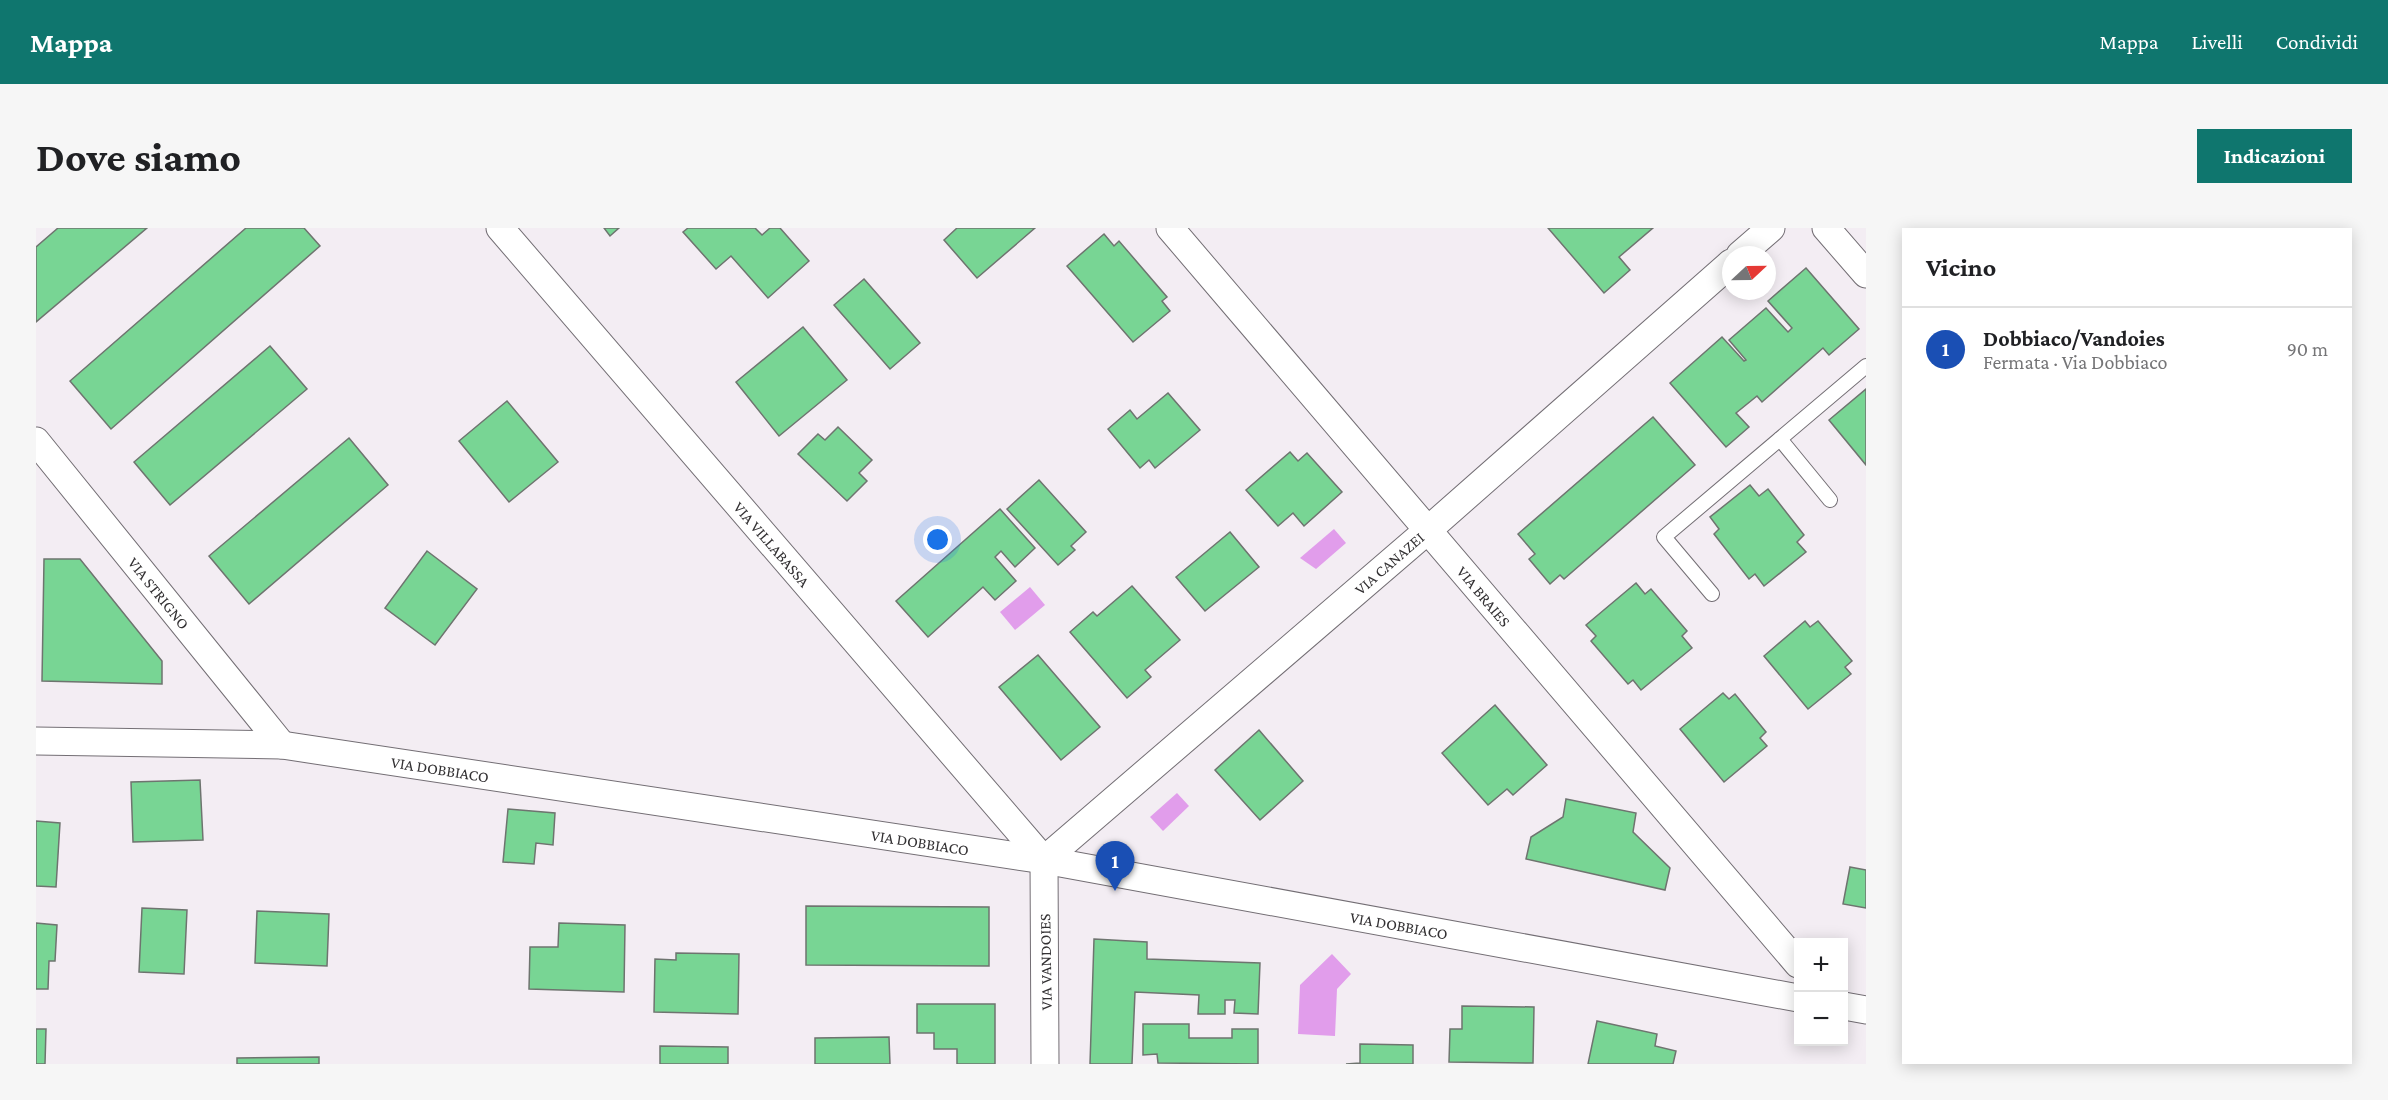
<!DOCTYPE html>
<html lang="it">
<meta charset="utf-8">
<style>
:root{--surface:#fff;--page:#f6f6f6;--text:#202124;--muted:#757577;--line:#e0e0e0;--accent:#0f766e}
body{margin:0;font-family:"Crimson Pro",serif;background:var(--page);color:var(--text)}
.controls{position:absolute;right:18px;bottom:18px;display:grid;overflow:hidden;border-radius:0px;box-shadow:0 3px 15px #0003}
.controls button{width:54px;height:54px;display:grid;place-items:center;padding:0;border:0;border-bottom:2px solid var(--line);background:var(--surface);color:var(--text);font:30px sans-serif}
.compass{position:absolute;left:1686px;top:18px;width:54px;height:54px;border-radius:50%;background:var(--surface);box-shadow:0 3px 15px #0003;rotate:68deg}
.you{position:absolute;left:902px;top:312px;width:21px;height:21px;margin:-15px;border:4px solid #fff;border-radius:50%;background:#1a73e8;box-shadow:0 0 0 9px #1a73e833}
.badge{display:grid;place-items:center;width:39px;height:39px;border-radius:50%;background:var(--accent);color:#fff;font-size:20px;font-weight:700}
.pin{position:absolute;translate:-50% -50px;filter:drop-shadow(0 2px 3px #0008)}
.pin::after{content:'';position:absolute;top:32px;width:21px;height:18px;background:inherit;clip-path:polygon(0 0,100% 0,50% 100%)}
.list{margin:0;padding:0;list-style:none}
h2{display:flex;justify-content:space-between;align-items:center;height:78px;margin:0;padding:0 24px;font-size:26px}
h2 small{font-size:20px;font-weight:400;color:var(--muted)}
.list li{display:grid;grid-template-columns:39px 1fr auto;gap:18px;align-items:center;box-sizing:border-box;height:84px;padding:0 24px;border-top:2px solid var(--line)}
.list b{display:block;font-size:22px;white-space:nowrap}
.list p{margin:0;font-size:20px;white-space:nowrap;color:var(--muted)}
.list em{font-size:20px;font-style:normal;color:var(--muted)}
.map{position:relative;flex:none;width:1830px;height:836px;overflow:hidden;border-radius:0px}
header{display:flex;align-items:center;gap:36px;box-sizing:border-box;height:84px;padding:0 30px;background:var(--accent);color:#fff}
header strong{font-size:28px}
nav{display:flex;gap:33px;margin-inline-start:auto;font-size:21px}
.intro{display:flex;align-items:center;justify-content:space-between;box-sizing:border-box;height:144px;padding:0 36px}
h1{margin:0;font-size:42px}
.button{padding:15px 27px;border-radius:0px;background:var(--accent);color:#fff;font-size:21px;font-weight:700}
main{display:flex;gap:36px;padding:0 36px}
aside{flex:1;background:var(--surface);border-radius:0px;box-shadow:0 3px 15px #0003}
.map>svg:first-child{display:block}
</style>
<header>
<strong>Mappa</strong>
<nav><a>Mappa</a><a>Livelli</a><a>Condividi</a></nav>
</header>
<div class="intro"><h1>Dove siamo</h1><a class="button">Indicazioni</a></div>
<main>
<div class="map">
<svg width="1830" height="836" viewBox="0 0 1830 836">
<rect width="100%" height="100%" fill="#f3edf3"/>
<g fill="#e19deb">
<path d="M1298,301l12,14 -30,26 -16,-11z"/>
<path d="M994,359l15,18 -30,25 -15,-18z"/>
<path d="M1141,565l12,13 -26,25 -13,-14z"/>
<path d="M1296,726l19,20 -14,15 -2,47 -37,-2 2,-49z"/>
</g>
<g fill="#78d594" stroke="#6e746f" stroke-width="1.5">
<path d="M22,0h89l-111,94v-75z"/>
<path d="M210,0h58l16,18 -209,183 -41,-48z"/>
<path d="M568,0h15l-9,8z"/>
<path d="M652,0h67l7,7 8,-7h10l29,33 -41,37 -37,-42 -15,13 -33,-37z"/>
<path d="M921,0h78l-58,50 -33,-38z"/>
<path d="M1512,0h105l-34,29 11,13 -26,23z"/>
<path d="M1068,6l10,12 5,-5 48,56 -5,4 8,10 -37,31 -66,-76z"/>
<path d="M1770,40l53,61 -30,26 -6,-7 -61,54 -5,-6 -21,17 13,14 -23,20 -56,-64 52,-46 22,24 2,-1 -17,-20 37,-32 22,24 4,-4 -24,-27z"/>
<path d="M828,51l56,64 -30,26 -56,-64z"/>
<path d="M767,99l44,53 -68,56 -43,-54z"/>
<path d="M234,118l37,43 -137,116 -36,-43z"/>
<path d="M1830,161v76l-37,-45z"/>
<path d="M1132,165l32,37 -45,38 -6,-8 -9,8 -32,-39 22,-19 7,9z"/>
<path d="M471,173l51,61 -49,40 -50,-61z"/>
<path d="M1617,189l42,48 -131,114 -4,-4 -10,9 -21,-25 6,-5 -17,-20z"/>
<path d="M802,199l34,33 -13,13 8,8 -20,20 -49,-47 20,-20 7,6z"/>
<path d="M313,210l39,47 -139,119 -40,-48z"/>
<path d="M1254,224l8,9 9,-8 35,39 -38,34 -11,-13 -15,13 -32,-36z"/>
<path d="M1003,252l47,52 -15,14 4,4 -17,15 -51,-56z"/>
<path d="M1714,257l9,11 9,-7 36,46 -7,7 9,10 -42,34 -9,-12 -6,5 -35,-45 5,-5 -9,-12z"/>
<path d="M964,281l35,39 -20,19 -14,-16 -6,6 21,24 -21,19 -12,-13 -55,50 -32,-36z"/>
<path d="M1194,304l29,35 -54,44 -29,-34z"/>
<path d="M391,323l50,38 -42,56 -50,-37z"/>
<path d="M8,331h36l82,102v23l-120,-3z"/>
<path d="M1600,355l9,11 6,-5 36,42 -5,5 10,12 -51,42 -8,-10 -5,4 -37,-43 5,-5 -10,-11z"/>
<path d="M1096,358l48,54 -35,30 6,7 -24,21 -57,-66 23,-20 4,4z"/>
<path d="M1769,393l5,6 8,-6 34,40 -7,6 6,7 -43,35 -44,-53z"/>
<path d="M1002,427l62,72 -39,33 -62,-73z"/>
<path d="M1687,465l6,6 6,-5 31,38 -6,6 7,8 -43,36 -44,-53z"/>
<path d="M1459,477l52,60 -34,30 -6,-6 -19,16 -46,-52z"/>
<path d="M1223,502l44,51 -43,39 -45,-50z"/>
<path d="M164,552l3,60 -70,2 -2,-60z"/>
<path d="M1530,571l70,14 -3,19 37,36 -5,22 -139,-31 5,-22 32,-20z"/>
<path d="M472,581l47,4 -2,32 -17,-2 -2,21 -31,-2z"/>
<path d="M0,593l24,2 -4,64 -20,-1z"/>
<path d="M1814,639l16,3v38l-23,-4z"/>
<path d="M770,678l183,1v59l-183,-1z"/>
<path d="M106,680l45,2 -3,64 -45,-2z"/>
<path d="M221,683l72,3 -2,52 -72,-3z"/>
<path d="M0,695l21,2 -2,36h-6l-1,28h-12z"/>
<path d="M523,695l66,2 -1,67 -95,-3 1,-42h28z"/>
<path d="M1058,711l53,3v17l113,4 -2,51 -24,-1 1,-13h-10v14h-27l1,-19 -64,-3 -3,72h-42z"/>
<path d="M640,725l63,1 -1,60 -84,-2 1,-53 21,1z"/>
<path d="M881,776h78v60h-38v-15h-23v-16h-17z"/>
<path d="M1426,778l72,1 -1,56 -84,-1 1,-33h12z"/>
<path d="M1561,793l60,13 -2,12 21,5 -3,13h-85z"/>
<path d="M1107,796h46v14h43v-9h26v35l-100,-1 -1,-9 -14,1z"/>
<path d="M0,801h10l-1,35h-9z"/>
<path d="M853,809l1,27h-75v-26z"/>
<path d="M1324,816l53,1v19h-67l14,-1z"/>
<path d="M624,818l68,1v17h-68z"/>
<path d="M283,829v7h-82v-6z"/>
</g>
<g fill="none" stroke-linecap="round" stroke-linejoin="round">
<g stroke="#736e74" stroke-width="16">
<g id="lane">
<path d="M1744,211l50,61"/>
<path d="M1676,366l-48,-57 202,-171"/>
</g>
</g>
<g stroke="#736e74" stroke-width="29">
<g id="street">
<path d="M464,0l544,632"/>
<path d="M1134,0l628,736"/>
<path d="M1790,0l40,46"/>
<path d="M1704,27l31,-27"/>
<path d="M0,213l246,304"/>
<path d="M0,513l246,4 762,115 754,138"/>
<path d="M1008,632l384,-330 303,-267"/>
<path d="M1008,632l1,204"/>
<path d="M1808,778l22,4"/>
</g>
</g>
<use href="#lane" stroke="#fff" stroke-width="14"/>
<use href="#street" stroke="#fff" stroke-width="27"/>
</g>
<g text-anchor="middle" stroke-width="5" stroke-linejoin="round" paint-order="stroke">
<g font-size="16" fill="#333133" stroke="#fff">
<text transform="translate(736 316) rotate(49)" y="6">VIA VILLABASSA</text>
<text transform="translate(1353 335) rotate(-41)" y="6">VIA CANAZEI</text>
<text transform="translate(123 365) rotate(51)" y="6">VIA STRIGNO</text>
<text transform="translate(1448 368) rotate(50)" y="6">VIA BRAIES</text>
<text transform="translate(404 541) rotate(9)" y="6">VIA DOBBIACO</text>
<text transform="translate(884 614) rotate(9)" y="6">VIA DOBBIACO</text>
<text transform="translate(1363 697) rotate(10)" y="6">VIA DOBBIACO</text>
<text transform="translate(1009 734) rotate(-91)" y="6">VIA VANDOIES</text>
</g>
</g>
</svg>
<div class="controls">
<button>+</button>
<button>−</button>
</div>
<svg class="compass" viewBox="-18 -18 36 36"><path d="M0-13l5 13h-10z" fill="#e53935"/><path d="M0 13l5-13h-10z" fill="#757577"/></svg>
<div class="you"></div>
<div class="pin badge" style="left:1079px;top:663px;background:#1a4fb4">1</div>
</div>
<aside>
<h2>Vicino<small></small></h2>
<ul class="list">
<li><span class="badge" style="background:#1a4fb4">1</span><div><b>Dobbiaco/Vandoies</b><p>Fermata · Via Dobbiaco</p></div><em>90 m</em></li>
</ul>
</aside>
</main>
